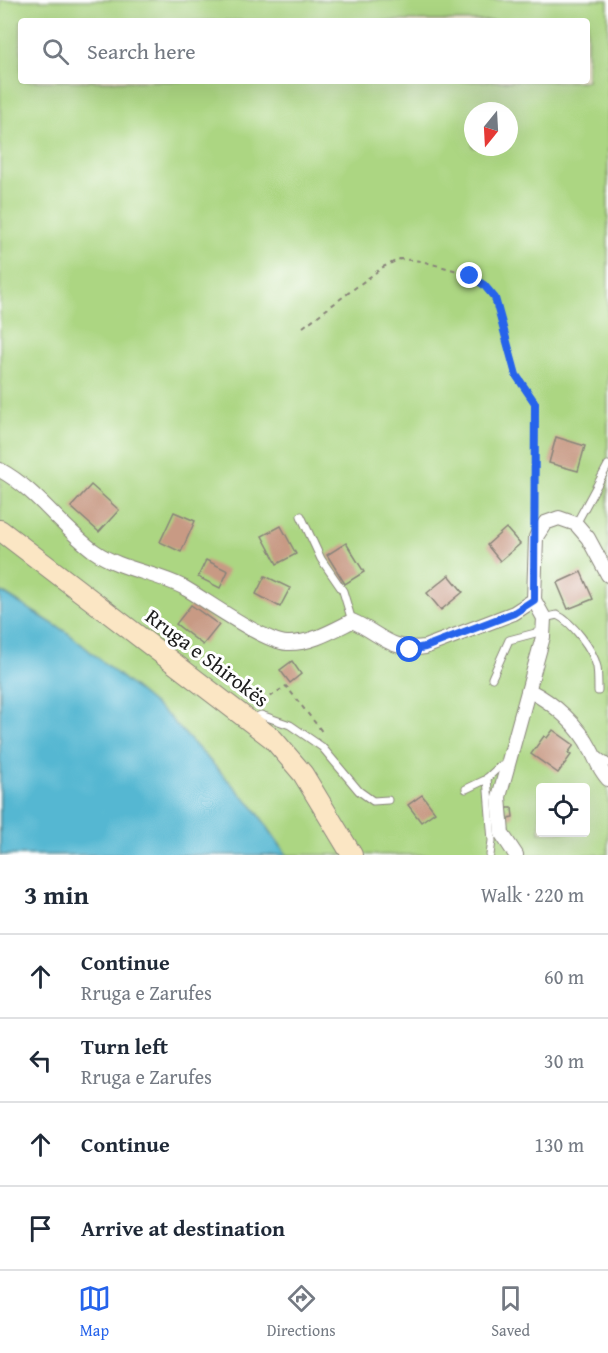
<!DOCTYPE html>
<meta charset="utf-8">
<style>
:root{--surface:#fff;--page:#f6f6f7;--text:#1f2937;--muted:#747a83;--line:#e0e1e3;--accent:#2563eb}
body{margin:0;font-family:"Gentium Book Plus",serif;background:var(--page);color:var(--text)}
.controls{position:absolute;right:18px;bottom:18px;display:grid;overflow:hidden;border-radius:6px;box-shadow:0 6px 24px #0002}
.controls button{width:54px;height:54px;display:grid;place-items:center;padding:0;border:0;border-bottom:2px solid var(--line);background:var(--surface);color:var(--text);font:30px sans-serif}
.compass{position:absolute;left:464px;top:102px;width:54px;height:54px;border-radius:50%;background:var(--surface);box-shadow:0 6px 24px #0002;rotate:198deg}
.stop{position:absolute;width:18px;height:18px;margin:-14px;border:4px solid #2563eb;border-radius:50%;background:#fff}
.stop.end{background:#2563eb;border-color:#fff;box-shadow:0 2px 6px #0008}
.list{margin:0;padding:0;list-style:none}
h2{display:flex;justify-content:space-between;align-items:center;height:78px;margin:0;padding:0 24px;font-size:26px}
h2 small{font-size:20px;font-weight:400;color:var(--muted)}
.list li{display:grid;grid-template-columns:39px 1fr auto;gap:18px;align-items:center;box-sizing:border-box;height:84px;padding:0 24px;border-top:2px solid var(--line)}
.list b{display:block;font-size:22px;white-space:nowrap}
.list p{margin:0;font-size:20px;white-space:nowrap;color:var(--muted)}
.list em{font-size:20px;font-style:normal;color:var(--muted)}
.icon{flex:none;width:33px;height:33px;fill:none;stroke:currentColor;stroke-width:2;stroke-linecap:round;stroke-linejoin:round}
.map{position:relative;flex:none;width:608px;height:855px;overflow:hidden}
.search{position:absolute;background:var(--surface);box-shadow:0 6px 24px #0002;left:18px;right:18px;top:18px;height:66px;display:flex;align-items:center;gap:15px;box-sizing:border-box;padding:0 21px;border-radius:6px;color:var(--muted);font-size:22px}
.sheet{height:414px;background:var(--surface)}
nav{display:flex;justify-content:space-around;align-items:center;box-sizing:border-box;height:84px;border-top:2px solid var(--line);background:var(--surface);font-size:16px;color:var(--muted)}
nav a{display:grid;justify-items:center;gap:3px}
nav .on{color:var(--accent)}
.map>svg:first-child{display:block}
</style>
<div class="map">
<svg width="608" height="855" viewBox="0 0 608 855">
<rect width="100%" height="100%" fill="#fff"/>
<filter id="ink" filterUnits="userSpaceOnUse"><feTurbulence type="fractalNoise" baseFrequency=".0167" numOctaves="2"/><feDisplacementMap in="SourceGraphic" scale="12" xChannelSelector="R" yChannelSelector="G"/><feConvolveMatrix kernelMatrix="1 2 1 2 8 2 1 2 1" color-interpolation-filters="sRGB"/></filter>
<filter id="wash" filterUnits="userSpaceOnUse"><feTurbulence type="fractalNoise" baseFrequency=".008" numOctaves="4" result="noise"/><feDisplacementMap in="SourceGraphic" scale="24" xChannelSelector="R" yChannelSelector="G"/><feGaussianBlur stdDeviation="1.35" result="paint"/><feColorMatrix in="noise" values="0 0 0 0 0 0 0 0 0 0 0 0 0 0 0 0 0 1.4 0 .05"/><feComposite in="paint" operator="in"/></filter>
<g filter="url(#wash)">
<rect width="100%" height="100%" fill="#f5ebd7"/>
<path fill="#acd682" stroke="#64794f" stroke-width="1.5" fill-rule="evenodd" d="M0,0h608v855h-608zM21,21h566v60h-566zM473,111h36v36h-36zM540,788h46v44h-46z"/>
<path fill="#54b7d2" stroke="#386a77" stroke-width="1.5" d="M0,591l68,42 100,83 87,93 32,46h-287z"/>
<g id="blocks">
<g fill="#c89a84">
<path d="M556,437l29,9 -7,25 -29,-8z"/>
<path d="M91,485l28,25 -20,22 -28,-25z"/>
<path d="M174,512l21,9 -14,31 -21,-10z"/>
<path d="M281,526l15,28 -19,10 -15,-28z"/>
<path d="M506,528l14,16 -20,17 -13,-16z"/>
<path d="M346,543l18,29 -19,12 -18,-29z"/>
<path d="M206,560l22,11 -8,17 -22,-11z"/>
<path d="M581,572l12,27 -25,10 -11,-26z"/>
<path d="M449,575l14,17 -22,18 -14,-17z"/>
<path d="M265,576l25,12 -10,19 -24,-13z"/>
<path d="M191,605l28,20 -16,20 -27,-21z"/>
<path d="M292,661l9,13 -11,9 -10,-13z"/>
<path d="M553,730l21,15 -6,8 3,2 -13,18 -27,-19 13,-18 3,2z"/>
<path d="M422,795l13,17 -14,10 -13,-17z"/>
<path d="M507,808h5l1,9 -5,1z"/>
</g>
</g>
</g>
<g filter="url(#ink)">
<use href="#blocks" fill-opacity="0" stroke="#88847a" stroke-width="1.5"/>
<g fill="none" stroke-linecap="round" stroke-linejoin="round">
<g stroke="#88847a" stroke-width="9">
<g id="lane">
<path d="M301,516l20,43 22,32 9,30"/>
<path d="M576,524l32,-59"/>
<path d="M544,618l13,-3c15,7 36,34 40,52 1,7 1,16 1,24"/>
<path d="M492,678l17,-38 34,-9"/>
<path d="M253,719l8,-4 29,10 32,22 37,44 14,10 15,-1"/>
<path d="M596,754l12,9"/>
<path d="M487,778l5,63 -2,14"/>
<path d="M466,789l19,-9 15,-14h7"/>
</g>
</g>
<g stroke="#88847a" stroke-width="16">
<g id="street">
<path d="M0,470c37,20 61,57 94,81 27,19 60,21 89,36 23,13 81,55 104,56 23,1 45,-12 65,-22 28,12 39,31 73,26l89,-34 20,-13"/>
<path d="M530,691c24,12 49,35 61,59 6,11 8,19 17,29"/>
<path d="M516,855l-14,-21 -3,-37 44,-160 1,-19 -10,-18 2,-63 9,-14 14,-5 17,6 12,14 20,37"/>
</g>
</g>
<g stroke="#88847a" stroke-width="22">
<path id="secondary" d="M0,530l273,209 30,35 49,81"/>
</g>
<g stroke="#88847a" stroke-width="2" stroke-dasharray="4.5 4.5" stroke-linecap="butt">
<path d="M303,327l80,-60 17,-8 21,2 33,9 31,15 10,13 21,77 19,28 1,110"/>
<path d="M270,697l16,-11 38,48"/>
</g>
<use href="#lane" stroke="#fff" stroke-width="7"/>
<use href="#street" stroke="#fff" stroke-width="14"/>
<use href="#secondary" stroke="#fbe6c4" stroke-width="20"/>
</g>
</g>
<g fill="none" stroke-linecap="round" stroke-linejoin="round" filter="url(#ink)">
<path stroke="#2563eb" stroke-width="8" d="M410,650l15,-3 89,-34 20,-13 1,-197 -19,-28 -21,-77 -11,-13 -14,-9"/>
</g>
<g text-anchor="middle" stroke-width="6" stroke-linejoin="round" paint-order="stroke">
<g font-size="21" fill="#1c1c1c" stroke="#fff">
<text transform="translate(207 658) rotate(37)" y="7">Rruga e Shirokës</text>
</g>
</g>
</svg>
<div class="controls">
<button><svg class="icon" aria-label="locate" viewBox="0 0 24 24"><circle cx="12" cy="12" r="6"/><path d="M12 2v4M12 18v4M2 12h4M18 12h4"/></svg></button>
</div>
<svg class="compass" viewBox="-18 -18 36 36"><path d="M0-13l5 13h-10z" fill="#e53935"/><path d="M0 13l5-13h-10z" fill="#747a83"/></svg>
<div class="stop" style="left:410px;top:650px"></div>
<div class="stop end" style="left:470px;top:276px"></div>
<div class="search"><svg class="icon" aria-label="search" viewBox="0 0 24 24"><circle cx="10" cy="10" r="6"/><path d="M15 15l6 6"/></svg>Search here</div>
</div>
<section class="sheet">
<h2>3 min<small>Walk · 220 m</small></h2>
<ul class="list">
<li><svg class="icon" aria-label="ahead" viewBox="0 0 24 24"><path d="M12 20V5M6 11l6-6 6 6"/></svg><div><b>Continue</b><p>Rruga e Zarufes</p></div><em>60 m</em></li>
<li><svg class="icon" aria-label="left" viewBox="0 0 24 24"><path d="M17 20v-9H6M10 6l-5 5 5 5"/></svg><div><b>Turn left</b><p>Rruga e Zarufes</p></div><em>30 m</em></li>
<li><svg class="icon" aria-label="ahead" viewBox="0 0 24 24"><path d="M12 20V5M6 11l6-6 6 6"/></svg><div><b>Continue</b></div><em>130 m</em></li>
<li><svg class="icon" aria-label="arrive" viewBox="0 0 24 24"><path d="M6 21V4h12l-3 4 3 4H6"/></svg><div><b>Arrive at destination</b></div></li>
</ul>
</section>
<nav>
<a class="on"><svg class="icon" aria-label="map" viewBox="0 0 24 24"><path d="M3 6l6-2 6 2 6-2v14l-6 2-6-2-6 2zM9 4v14M15 6v14"/></svg>Map</a>
<a><svg class="icon" aria-label="directions" viewBox="0 0 24 24"><path d="M12 3l9 9-9 9-9-9zM9 14v-3h6M13 9l2 2-2 2"/></svg>Directions</a>
<a><svg class="icon" aria-label="saved" viewBox="0 0 24 24"><path d="M7 4h10v16l-5-4-5 4z"/></svg>Saved</a>
</nav>
